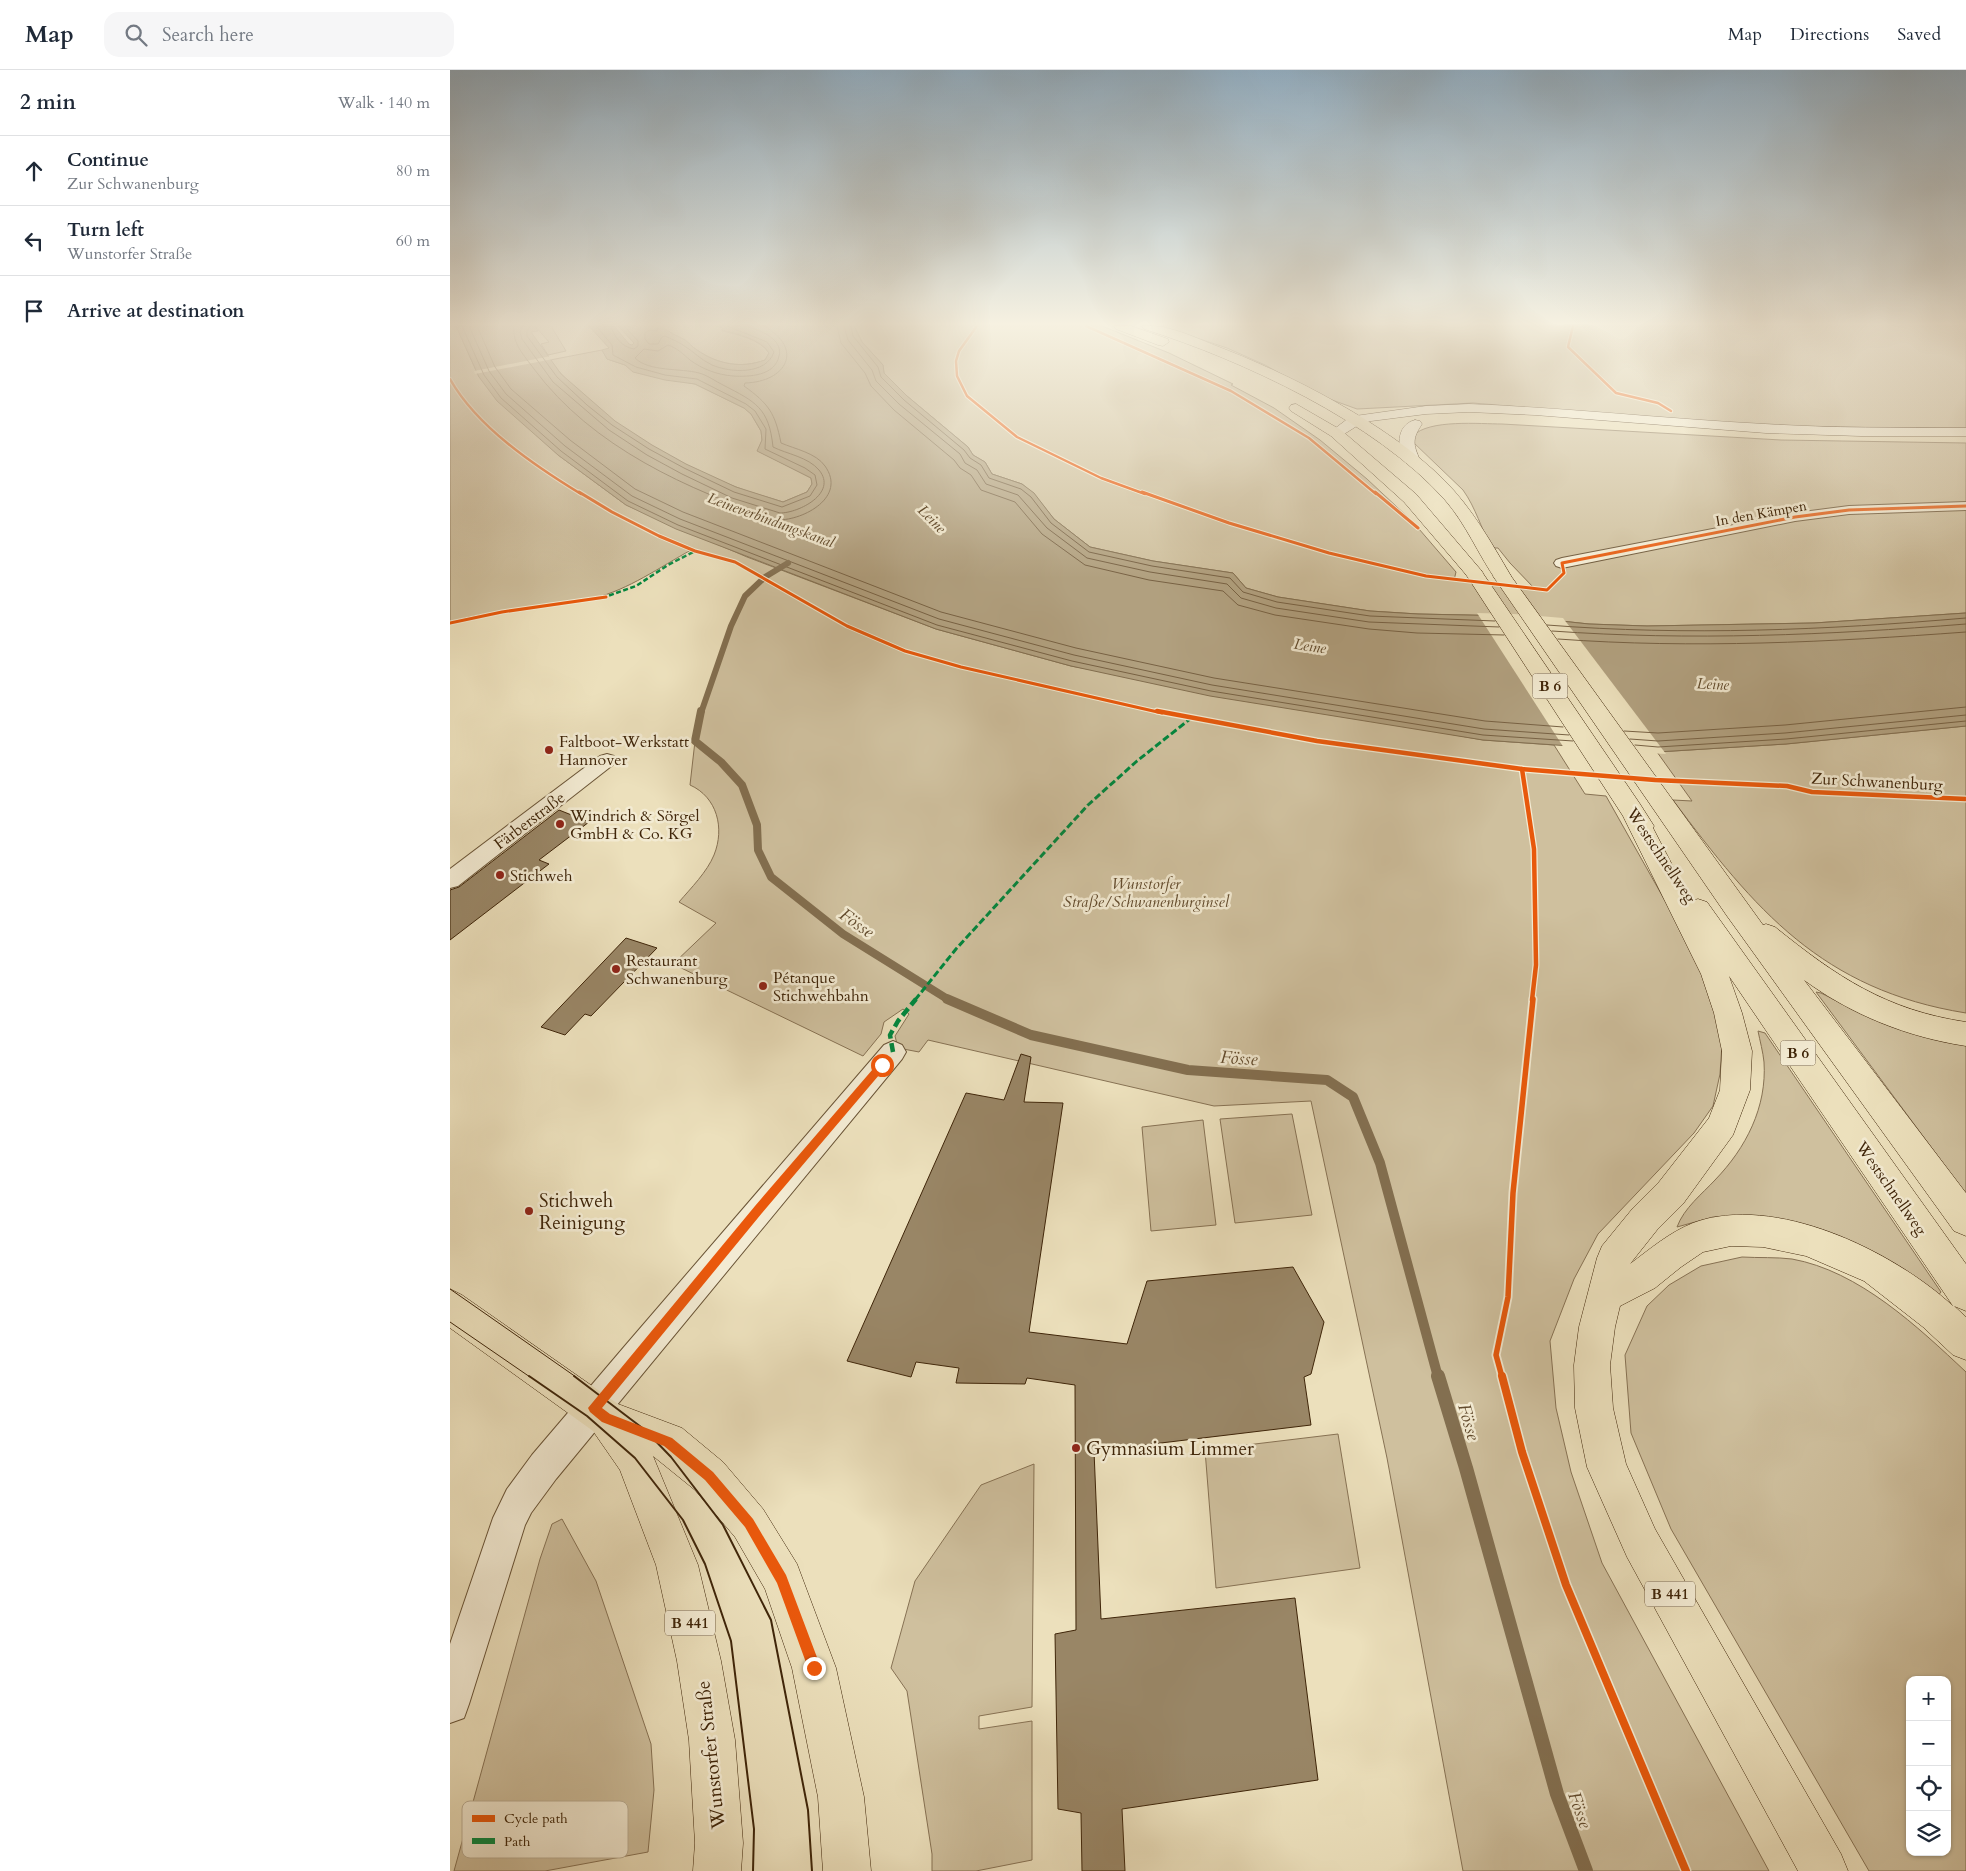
<!DOCTYPE html>
<meta charset="utf-8">
<style>
:root{--surface:#fff;--page:#f6f6f7;--text:#1f2937;--muted:#747a83;--line:#e0e1e3}
body{margin:0;font-family:Cardo,serif;background:var(--page);color:var(--text)}
.controls{position:absolute;right:15px;bottom:15px;display:grid;overflow:hidden;border-radius:10px;box-shadow:0 1px 4px #0004}
.controls button{width:45px;height:45px;display:grid;place-items:center;padding:0;border:0;border-bottom:1px solid var(--line);background:var(--surface);color:var(--text);font:25px sans-serif}
.stop{position:absolute;width:15px;height:15px;margin:-11px;border:4px solid #ea580c;border-radius:50%;background:#fff}
.stop.end{background:#ea580c;border-color:#fff;box-shadow:0 1px 5px #0008}
.list{margin:0;padding:0;list-style:none}
h2{display:flex;justify-content:space-between;align-items:center;height:65px;margin:0;padding:0 20px;font-size:21px}
h2 small{font-size:16px;font-weight:400;color:var(--muted)}
.list li{display:grid;grid-template-columns:32px 1fr auto;gap:15px;align-items:center;box-sizing:border-box;height:70px;padding:0 20px;border-top:1px solid var(--line)}
.list b{display:block;font-size:19px;white-space:nowrap}
.list p{margin:0;font-size:16px;white-space:nowrap;color:var(--muted)}
.list em{font-size:16px;font-style:normal;color:var(--muted)}
.icon{flex:none;width:28px;height:28px;fill:none;stroke:currentColor;stroke-width:2;stroke-linecap:round;stroke-linejoin:round}
.map{position:relative;flex:none;width:1516px;height:1801px;overflow:hidden}
header{display:flex;align-items:center;gap:30px;box-sizing:border-box;height:70px;padding:0 25px;background:var(--surface);border-bottom:1px solid var(--line)}
header strong{font-size:24px}
nav{display:flex;gap:28px;margin-inline-start:auto;font-size:18px}
.search{width:350px;height:45px;background:var(--page);display:flex;align-items:center;gap:12px;box-sizing:border-box;padding:0 18px;border-radius:15px;color:var(--muted);font-size:19px}
main{display:flex}
aside{flex:1;background:var(--surface)}
.map>svg:first-child{display:block}
</style>
<header>
<strong>Map</strong>
<div class="search"><svg class="icon" aria-label="search" viewBox="0 0 24 24"><circle cx="10" cy="10" r="6"/><path d="M15 15l6 6"/></svg>Search here</div>
<nav><a>Map</a><a>Directions</a><a>Saved</a></nav>
</header>
<main>
<aside>
<h2>2 min<small>Walk · 140 m</small></h2>
<ul class="list">
<li><svg class="icon" aria-label="ahead" viewBox="0 0 24 24"><path d="M12 20V5M6 11l6-6 6 6"/></svg><div><b>Continue</b><p>Zur Schwanenburg</p></div><em>80 m</em></li>
<li><svg class="icon" aria-label="left" viewBox="0 0 24 24"><path d="M17 20v-9H6M10 6l-5 5 5 5"/></svg><div><b>Turn left</b><p>Wunstorfer Straße</p></div><em>60 m</em></li>
<li><svg class="icon" aria-label="arrive" viewBox="0 0 24 24"><path d="M6 21V4h12l-3 4 3 4H6"/></svg><div><b>Arrive at destination</b></div></li>
</ul>
</aside>
<div class="map">
<svg width="1516" height="1801" viewBox="0 0 1516 1801">
<rect width="100%" height="100%" fill="#ece0bc"/>
<filter id="stains"><feTurbulence type="fractalNoise" baseFrequency=".004" numOctaves="4"/><feColorMatrix values="0 0 0 0 .2 0 0 0 0 .09 0 0 0 0 .02 0 0 0 .5 -.17"/></filter>
<radialGradient id="worn" r=".72"><stop offset=".6" stop-color="#630" stop-opacity="0"/><stop offset="1" stop-color="#630" stop-opacity=".3"/></radialGradient>
<g fill="#cfc09e" stroke="#877254" fill-rule="evenodd">
<path d="M0,256h6l23,51 79,78 68,50 121,52 189,72 135,37 412,74 71,5 31,49 21,2 71,126 25,52 14,39 6,31 -2,30 -7,32 -19,27 -96,101 -24,45 -24,62 6,67 15,64 31,91 167,308h-306l-76,-413 -76,-357 -97,5 -286,-66 -9,12 -21,-4 -3,-12 14,-22 -6,-5 -19,13 -3,12 -18,22 -190,-92 43,-41 -37,-21c12,-14 28,-30 35,-47 11,-27 3,-58 -24,-70l5,-44 7,-35 29,-80 14,-30 19,-19 -29,-15 -44,-12c-31,17 -63,40 -97,48 -47,11 -97,10 -144,24z"/>
<path d="M85,256h16l15,25 -18,4 -7,-11 8,-2z"/>
<path d="M212,256h55l6,2 -1,3c15,3 39,9 47,22l-4,7c-24,9 -48,4 -68,-10 -5,-3 -8,-7 -12,-10 -9,-5 -16,-7 -23,-14z"/>
<path d="M404,256h248l67,27 64,31 -2,1 43,23 46,32 47,39 46,43 43,50 -2,8 80,8 -24,-25 -12,-15h-6c-11,-19 -16,-40 -29,-58l-49,-47 -1,-7c15,-17 68,-12 89,-12l279,16 185,3v170l-152,10 -167,3 -58,-2 -75,-8 -96,-2 -48,-3 -92,-14 -32,-9 -13,-15 -80,-12 -63,-14 -36,-28 -20,-25 -12,-10 -30,-10 -7,-12 -12,-7 -5,-8 -61,-51 -23,-23 -1,-8 -21,-23z"/>
<path d="M711,256h805v102l-154,-1 -133,-7 -206,-17 -116,6 -36,-13 -56,-31 -38,-17z"/>
<path d="M152,280l5,9 18,6 9,7 61,12 49,24 7,6 10,17 1,9 -4,11 53,27 1,6 -5,8 -24,10c-15,-5 -32,-9 -47,-15 -65,-25 -144,-71 -186,-127z"/>
<path d="M1516,656v287c-144,-23 -211,-103 -293,-213l19,1 -35,-49 129,-8z"/>
<path d="M1366,922l5,1 42,21 103,31v149z"/>
<path d="M1308,961l7,2 176,259 -5,6 -179,-81h-44l-36,10c7,-19 25,-33 38,-47 31,-32 52,-73 49,-118 -1,-10 -4,-21 -6,-31z"/>
<path d="M842,1044l20,101 -77,8 -15,-104z"/>
<path d="M753,1050l13,105 -65,6 -9,-104z"/>
<path d="M1292,1187c17,1 34,0 50,2 67,12 126,68 174,113v499h-97l-198,-342 -40,-96 -6,-78 22,-49 22,-21 32,-19zM1460,1610h37v172h-37z"/>
<path d="M888,1364l22,134 -144,20 -11,-138z"/>
<path d="M584,1394l-2,243 -53,9v13l53,-8v139l-56,11h-44v-17l-25,-163 -16,-23 24,-87 66,-96z"/>
<path d="M112,1449l34,62 55,163 3,46 -6,62 -103,19h-91l86,-312 12,-35z"/>
</g>
<path fill="#b1a07f" stroke="#836f50" d="M6,256h79l3,5 -7,1 30,42 54,47 37,24 34,19 50,23 47,15 24,-10 5,-8 -1,-6 -54,-27 5,-11 -1,-9 -10,-17 -7,-6 -49,-24 -30,-4 -32,-8 -8,-7 -18,-6 -5,-9 7,-2 -20,-22h25l15,18 3,1 2,-2 -16,-17h44c7,7 14,9 23,14 4,3 7,7 12,10 20,14 44,19 68,10l4,-7c-8,-14 -32,-19 -47,-23l1,-2 -6,-2h137l8,16 21,23 1,8 23,23 61,51 5,8 12,7 7,12 30,10 12,9 20,26 36,28 63,14 80,12 13,15 32,9 92,14 48,3 96,2 75,8 58,2 167,-3 152,-10v113l-180,18 -129,8 -174,-12 -273,-44 -139,-30 -135,-37 -260,-100 -50,-24 -68,-50 -61,-54 -18,-24z"/>
<g fill="#ece0bc">
<path d="M101,286l2,3 -78,15 -1,-3z"/>
<path d="M1027,543l37,1 49,4 103,136 -102,-6z"/>
</g>
<g fill="none" stroke-linecap="round" stroke-linejoin="round">
<g stroke="#786244" stroke-width="1">
<path d="M12,256l22,49 17,23 60,53 67,50 50,24 259,100 135,36 139,30 272,44 90,6"/>
<path d="M19,256l20,45 17,23 59,52 67,50 48,23 259,100 135,36 138,30 272,44 85,6"/>
<path d="M27,256l18,41 16,22 59,51 65,49 48,23 258,100 135,36 138,30 271,43 78,6"/>
<path d="M64,256c-2,18 10,29 20,43 58,78 154,121 244,151 26,0 69,-23 47,-54 -9,-13 -30,-17 -44,-23 -6,-30 -12,-39 -37,-57l1,-3c41,-1 60,-34 19,-57"/>
<path d="M73,256l-3,6 2,7 31,43 56,48 38,25 35,19 50,24 48,15c19,0 58,-20 39,-43 -11,-13 -32,-16 -46,-23 -4,-39 -17,-45 -50,-62 -8,-4 -16,-10 -24,-12 -18,-5 -50,-1 -64,-15l9,-9 14,2 10,-6c9,3 15,9 22,15 12,9 28,15 43,16 16,1 42,0 46,-20 2,-6 -1,-13 -6,-17 -7,-7 -19,-10 -28,-13"/>
<path d="M81,256l-4,5v5l30,41 30,28 25,20 37,24 35,19 50,24 48,15 28,-11 7,-11 -2,-10 -10,-7 -40,-19 1,-20 -11,-18 -9,-7 -49,-25 -32,-4 -29,-8 -23,-12 -1,-10 -16,-19"/>
<path d="M161,256c3,11 11,21 23,23l4,-3v-5l-14,-15"/>
<path d="M208,256l-1,5 -8,-1 -4,3v6l4,5h9l4,-7 3,-1c6,3 12,5 18,9 10,6 18,15 29,20 19,8 54,10 62,-13l-7,-10 -40,-16"/>
<path d="M387,256l4,17 24,30 6,13 23,24 60,50 6,8 11,7 10,15 34,12 27,32 43,31 64,15 74,11 15,14 37,10 94,14 48,4 87,2"/>
<path d="M394,256l4,14 24,30 4,11 23,23 61,50 5,9 12,7 9,14 32,11 29,33 40,30 63,14 77,12 14,14 35,10 93,14 130,5"/>
<path d="M401,256l2,10 25,31 3,10 23,23 60,50 6,8 11,7 8,13 32,11 10,8 20,26 38,29 63,14 78,12 13,14 34,10 93,14 125,5"/>
<path d="M1097,555c140,11 279,5 419,-7"/>
<path d="M1102,561c139,10 276,4 414,-7"/>
<path d="M1108,569c136,10 272,3 408,-7"/>
<path d="M1174,661l34,2 127,-8 181,-18"/>
<path d="M1180,669l28,2 127,-8 181,-18"/>
<path d="M1185,675l23,2 128,-8 180,-18"/>
</g>
<path stroke="#836f50" stroke-width="6" d="M251,643l30,-87 14,-30 20,-19 23,-14"/>
<path stroke="#836f50" stroke-width="8" d="M251,641l-6,30 26,21 21,23 15,40 1,25 13,27 72,57 106,66"/>
<path stroke="#836f50" stroke-width="10" d="M497,929l84,36 157,35 139,10 26,17 27,66 58,214"/>
<path stroke="#836f50" stroke-width="14" d="M988,1306l28,92 91,326 29,77"/>
</g>
<g fill="#998666" stroke="#3f2509">
<path d="M109,740l30,12 -50,38 10,4 -99,76v-50l9,-3z"/>
<path d="M176,868l31,10 -66,68 -6,-2 -20,21 -24,-8z"/>
<path d="M571,984l10,3 -7,45 39,1 -34,229 98,12 20,-63 146,-14 31,55 -13,52 -7,3 7,48 -217,26 7,168 194,-21 23,182 -196,29 3,62h-43l-1,-58 -23,-4 -3,-175 21,-4 -1,-245 -48,-7 -2,6 -69,-1 3,-15 -43,-6 -5,15 -64,-16 119,-268 38,7z"/>
</g>
<g fill="none" stroke-linecap="round" stroke-linejoin="round">
<g stroke="#6a5436" stroke-width="2">
<g id="minor">
<path d="M1516,432v8l-117,4 -54,7 -233,47 -6,-2 -2,-3 2,-3 6,-2 233,-45 54,-7z"/>
<path d="M157,684l7,2 3,4 -3,4 -156,122 -8,2v-19l150,-113z"/>
<path d="M443,971l9,4 4,7 -4,7 -346,420 -25,34 -6,12 -56,179 -5,14 -14,5v-79l43,-126 14,-29 25,-34 92,-108 260,-302z"/>
</g>
</g>
<g stroke="#3f2509" stroke-width="1">
<g id="secondary">
<path d="M1019,334c99,4 197,15 296,20 67,4 134,4 201,4v8h-105l-95,-3 -231,-18 -66,-3 -43,2 -55,7 -11,3 -19,12h-10l-2,-3 21,-16 5,-1 71,-10z"/>
<path d="M965,350l5,1 2,3c-10,15 -9,20 -2,36l-2,3h-12c-9,-13 -11,-38 9,-43z"/>
</g>
</g>
<g stroke="#3f2509" stroke-width="1">
<g id="primary">
<path d="M664,256h17l37,13 1,3 -6,4 -5,-1 -42,-16z"/>
<path d="M692,256c25,-2 49,10 72,19 74,28 174,79 230,135 28,28 47,62 67,96l-3,4 -6,1 -6,-1c-18,-26 -30,-56 -51,-80 -69,-78 -203,-140 -301,-171z"/>
<path d="M846,334l45,26 75,64 64,75 3,4 -3,4 -6,1 -6,-1 -64,-75 -73,-66 -40,-25 -2,-3 2,-3z"/>
<path d="M0,1219l12,6 156,109 64,24 41,34 40,47 34,55 39,104 28,129 7,74h-48l-5,-74 -26,-129 -27,-79 -30,-52 -40,-47 -42,-34 45,109 23,96 14,79 8,103 -2,28h-48l2,-28 -6,-103 -12,-79 -21,-96 -36,-95 -27,-39 -143,-103z"/>
</g>
</g>
<g stroke="#3f2509" stroke-width="1">
<g id="trunk">
<path d="M1024,498l6,1 160,235 14,22 -1,2 38,73 7,-2 9,3 259,362v47l-12,-5 12,11v43l-13,-5 -30,-28 -59,-46 -58,-25 -43,-9 -32,-1 -28,6 -22,15 -26,21 -35,18 -5,21 -5,38 3,43 13,56 29,65 186,325 7,17h-50l-171,-314 -40,-90 -12,-59 -1,-43 5,-38 18,-69 5,-12 31,-38 26,-26 50,-64 11,-28 2,-39 -8,-38 -13,-39 -78,-158 -158,-243 3,-4zM1279,906l224,330c-60,-55 -178,-113 -260,-83 -23,9 -43,26 -63,41l27,-34 26,-26 50,-69 17,-45 2,-39 -10,-38z"/>
<path d="M1052,501l6,1 255,353 3,-1 9,3c62,50 111,83 191,95v24c-59,-9 -114,-31 -162,-66l162,213v43l-12,-5 -227,-315 -234,-340 3,-4z"/>
</g>
</g>
<use href="#minor" fill="#f3ebd3" fill-rule="evenodd"/>
<use href="#secondary" fill="#f3ebd3" fill-rule="evenodd"/>
<use href="#primary" fill="#ece0bc" fill-rule="evenodd"/>
<use href="#trunk" fill="#ece0bc" fill-rule="evenodd"/>
<g stroke="#3f2509" stroke-width="1">
<path d="M0,1219l126,88"/>
<path d="M0,1252l80,55"/>
</g>
<g stroke="#3f2509" stroke-width="2">
<path d="M79,1306l58,40 48,42 48,62 22,44 26,77 23,188 -1,42"/>
<path d="M124,1306l71,54 26,27 52,68 48,95 37,190 4,61"/>
</g>
<path stroke="#00873e" stroke-width="2.5" stroke-dasharray="5 2.5" stroke-linecap="butt" d="M152,528l34,-12 32,-21 27,-14"/>
<path stroke="#00873e" stroke-width="3" stroke-dasharray="7 3" stroke-linecap="butt" d="M465,930l41,-51 132,-144 49,-44 53,-42"/>
<path stroke="#00873e" stroke-width="4.5" stroke-dasharray="9 4.5" stroke-linecap="butt" d="M443,982l-3,-17 8,-14 18,-22"/>
<g stroke="#f3ebd3" stroke-width="4.5">
<g id="cycleway-far4">
<path d="M527,256l-18,25 -3,10 1,15 10,20 50,41 84,41 44,16"/>
<path d="M636,256l145,65 78,47 67,56"/>
<path d="M1123,256l-5,21 48,46 42,10 13,8"/>
<path d="M0,309c27,48 85,87 131,115"/>
</g>
</g>
<g stroke="#f3ebd3" stroke-width="5">
<g id="cycleway-far3">
<path d="M129,422l33,20 47,24 36,15 40,11 112,64 58,25 56,16 201,46"/>
<path d="M692,422l87,31 100,30 97,23 121,14 17,-17 -2,-10 233,-46 54,-7 117,-4"/>
<path d="M925,422l43,36"/>
<path d="M0,553l52,-11 104,-15"/>
</g>
</g>
<g stroke="#f3ebd3" stroke-width="7">
<g id="cycleway-far2">
<path d="M707,641l160,30 205,28 133,11 132,6 25,6 154,7"/>
<path d="M1072,699l12,80 2,116 -4,35"/>
</g>
</g>
<g stroke="#f3ebd3" stroke-width="9">
<path id="cycleway-far1" d="M1052,1307l-6,-22 12,-58 5,-104 20,-194"/>
</g>
<g stroke="#f3ebd3" stroke-width="11">
<path id="cycleway" d="M1052,1306l20,76 44,133 120,286"/>
</g>
<use href="#cycleway-far4" stroke="#e8590c" stroke-width="2.5"/>
<use href="#cycleway-far3" stroke="#e8590c" stroke-width="3"/>
<use href="#cycleway-far2" stroke="#e8590c" stroke-width="4.5"/>
<use href="#cycleway-far1" stroke="#e8590c" stroke-width="5.5"/>
<use href="#cycleway" stroke="#e8590c" stroke-width="8"/>
</g>
<linearGradient id="sky" x2="0" y2="1"><stop stop-color="#92acbe"/><stop offset="0.5" stop-color="#f6f1e1"/><stop offset="1" stop-color="#f6f1e1" stop-opacity="0"/></linearGradient>
<rect width="1516" height="508" fill="url(#sky)"/>
<path fill="#ea580c" d="M432,991l4,4 -1,3 -123,145 -160,195 8,6 62,24 41,34 40,47 33,56 35,93 -2,5 -5,2 -4,-2 -2,-5 -31,-85 -32,-56 -40,-47 -41,-34 -62,-24 -12,-10 -2,-4 167,-202 124,-144z"/>
<g fill="#8f2418" stroke="#f3ebd3" stroke-width="2">
<circle cx="99" cy="680" r="5"/>
<circle cx="110" cy="754" r="5"/>
<circle cx="50" cy="805" r="5"/>
<circle cx="166" cy="899" r="5"/>
<circle cx="313" cy="916" r="5"/>
<circle cx="79" cy="1141" r="5"/>
<circle cx="626" cy="1378" r="5"/>
</g>
<g text-anchor="middle" stroke-width="5" stroke-linejoin="round" paint-order="stroke">
<g font-size="14" fill="#3f2509" stroke="#f3ebd3">
<text transform="translate(1311 443) rotate(-10)" y="5">In den Kämpen</text>
</g>
<g font-size="15" font-style="italic" fill="#614a2c" stroke="#f3ebd3">
<text transform="translate(482 449) rotate(45)" y="5">Leine</text>
<text transform="translate(321 450) rotate(20)" y="5">Leineverbindungskanal</text>
<text transform="translate(860 576) rotate(9)" y="5">Leine</text>
<text transform="translate(1263 614) rotate(3)" y="5">Leine</text>
</g>
<g fill="#f3ebd3" stroke="#756046" stroke-width="1">
<rect x="1082.5" y="603.5" width="35" height="25" rx="4"/>
<rect x="1330.5" y="970.5" width="35" height="25" rx="4"/>
<rect x="1195" y="1511.5" width="50" height="25" rx="4"/>
<rect x="215" y="1540.5" width="50" height="25" rx="4"/>
</g>
<g font-size="15" font-weight="bold" fill="#3f2509">
<text x="1100" y="621">B 6</text>
<text x="1348" y="988">B 6</text>
<text x="1220" y="1529">B 441</text>
<text x="240" y="1558">B 441</text>
</g>
<g font-size="16" fill="#3f2509" stroke="#f3ebd3" text-anchor="start">
<text x="109" y="677">Faltboot-Werkstatt<tspan x="109" dy="18">Hannover</tspan></text>
<text x="120" y="751">Windrich &amp; Sörgel<tspan x="120" dy="18">GmbH &amp; Co. KG</tspan></text>
<text x="60" y="811">Stichweh</text>
<text x="176" y="896">Restaurant<tspan x="176" dy="18">Schwanenburg</tspan></text>
<text x="323" y="913">Pétanque<tspan x="323" dy="18">Stichwehbahn</tspan></text>
</g>
<g font-size="16" fill="#3f2509" stroke="#f3ebd3">
<text transform="translate(1427 711) rotate(3)" y="6">Zur Schwanenburg</text>
<text transform="translate(79 750) rotate(-37)" y="6">Färberstraße</text>
<text transform="translate(1212 785) rotate(56)" y="6">Westschnellweg</text>
<text transform="translate(1442 1118) rotate(55)" y="6">Westschnellweg</text>
</g>
<g font-size="16" font-style="italic" fill="#634c2e" stroke="#f3ebd3">
<text x="696" y="819">Wunstorfer<tspan x="696" dy="18">Straße/Schwanenburginsel</tspan></text>
</g>
<g font-size="18" font-style="italic" fill="#614a2c" stroke="#f3ebd3">
<text transform="translate(407 853) rotate(35)" y="6">Fösse</text>
<text transform="translate(789 988) rotate(4)" y="6">Fösse</text>
<text transform="translate(1019 1352) rotate(74)" y="6">Fösse</text>
<text transform="translate(1130 1740) rotate(70)" y="6">Fösse</text>
</g>
<g font-size="19" fill="#3f2509" stroke="#f3ebd3" text-anchor="start">
<text x="89" y="1137">Stichweh<tspan x="89" dy="22">Reinigung</tspan></text>
<text x="636" y="1385">Gymnasium Limmer</text>
</g>
<g font-size="19" fill="#3f2509" stroke="#f3ebd3">
<text transform="translate(260 1685) rotate(-96)" y="7">Wunstorfer Straße</text>
</g>
</g>
<rect x="12" y="1731" width="166" height="57" rx="8" fill="#f3ebd3" stroke="#bdb096" stroke-width="1"/>
<rect x="22" y="1745" width="23" height="7" fill="#e8590c"/>
<rect x="22" y="1768" width="23" height="6" fill="#00873e"/>
<g font-size="14" fill="#3f2509">
<text x="54" y="1753">Cycle path</text>
<text x="54" y="1776">Path</text>
</g>
<rect width="100%" height="100%" filter="url(#stains)"/>
<rect width="100%" height="100%" fill="url(#worn)"/>
</svg>
<div class="controls">
<button>+</button>
<button>−</button>
<button><svg class="icon" aria-label="locate" viewBox="0 0 24 24"><circle cx="12" cy="12" r="6"/><path d="M12 2v4M12 18v4M2 12h4M18 12h4"/></svg></button>
<button><svg class="icon" aria-label="layers" viewBox="0 0 24 24"><path d="M12 4l9 5-9 5-9-5zM3 14l9 5 9-5"/></svg></button>
</div>
<div class="stop" style="left:432px;top:995px"></div>
<div class="stop end" style="left:364px;top:1598px"></div>
</div>
</main>
